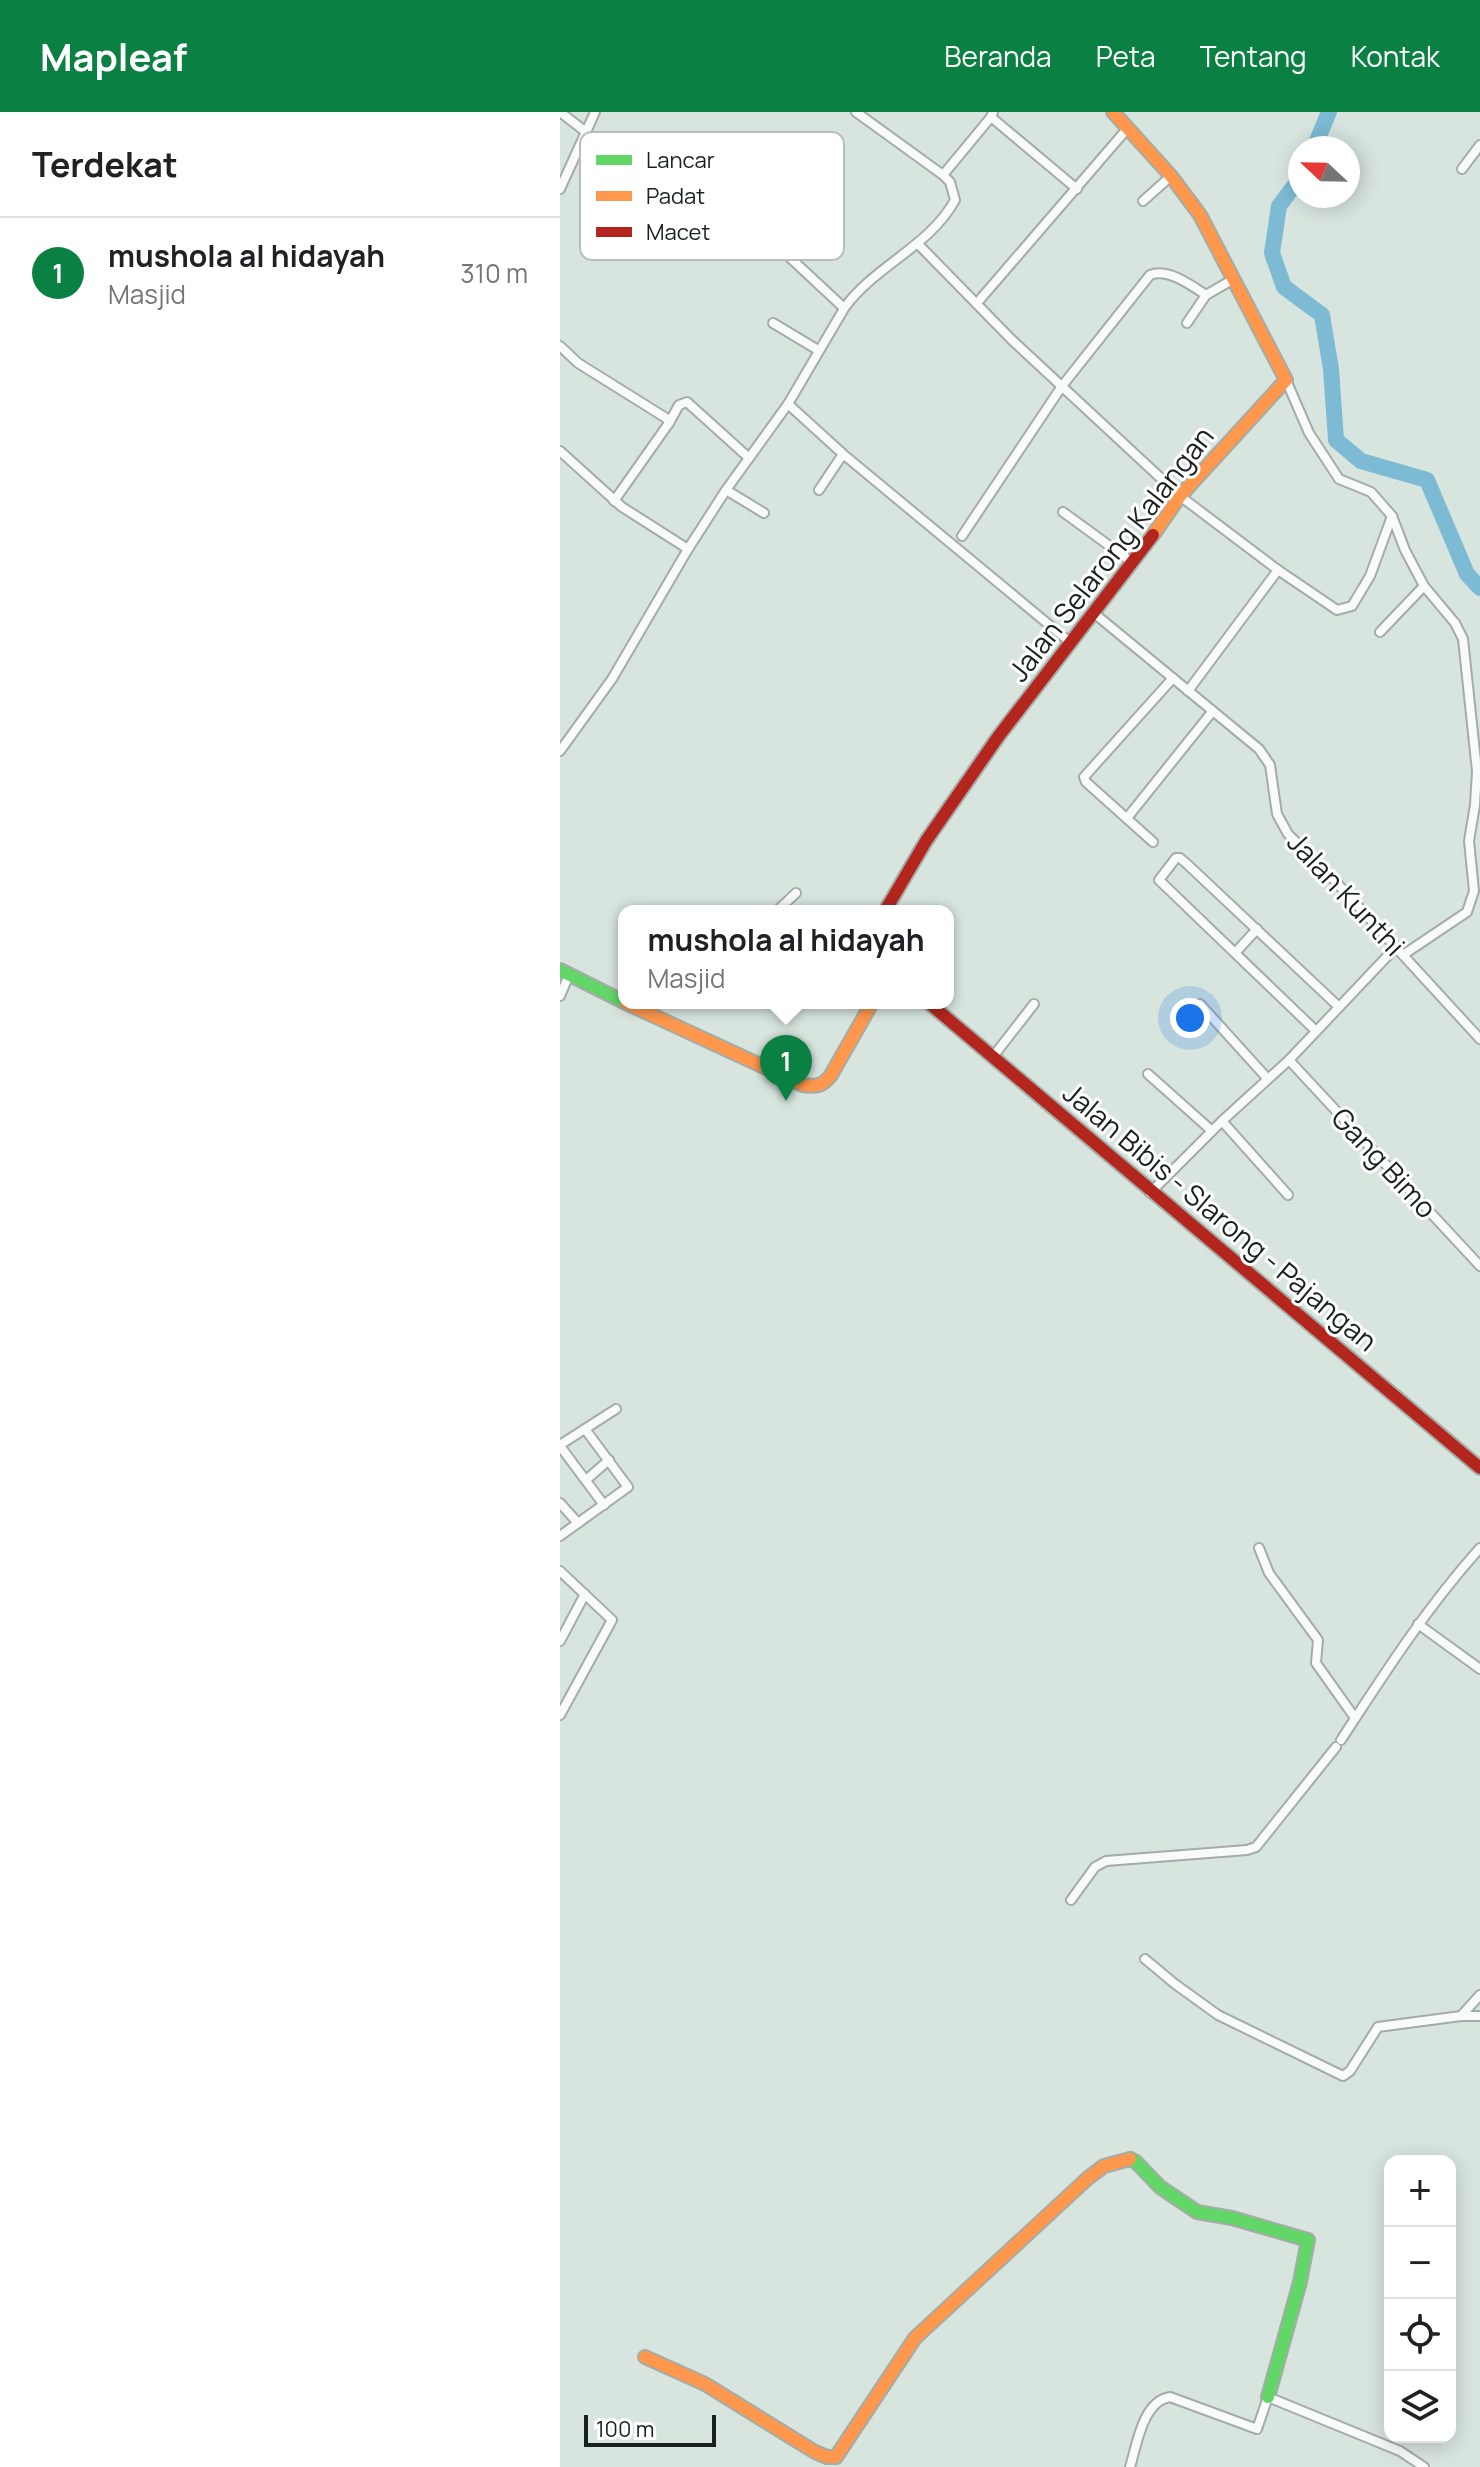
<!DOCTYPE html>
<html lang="id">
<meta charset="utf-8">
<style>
:root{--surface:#fff;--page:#f6f6f6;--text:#202124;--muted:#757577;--line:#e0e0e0;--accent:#0b8043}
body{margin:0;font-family:Manrope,sans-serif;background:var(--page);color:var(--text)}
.controls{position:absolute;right:24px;bottom:24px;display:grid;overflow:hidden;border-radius:16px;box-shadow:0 4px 20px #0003}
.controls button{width:72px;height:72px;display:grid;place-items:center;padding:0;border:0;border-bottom:2px solid var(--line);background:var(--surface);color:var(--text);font:40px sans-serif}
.compass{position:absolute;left:728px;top:24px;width:72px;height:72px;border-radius:50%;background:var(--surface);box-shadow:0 4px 20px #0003;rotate:292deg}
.scale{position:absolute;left:24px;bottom:20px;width:132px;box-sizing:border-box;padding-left:8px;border:4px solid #18211d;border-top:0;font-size:22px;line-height:28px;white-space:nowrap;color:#18211d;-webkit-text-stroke:6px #fff;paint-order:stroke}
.you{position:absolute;left:630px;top:906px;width:28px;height:28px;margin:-20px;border:6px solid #fff;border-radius:50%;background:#1a73e8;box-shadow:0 0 0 12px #1a73e833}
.badge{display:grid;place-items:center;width:52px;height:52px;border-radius:50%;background:var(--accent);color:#fff;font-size:26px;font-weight:700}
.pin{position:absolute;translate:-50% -66px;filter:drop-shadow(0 2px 4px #0008)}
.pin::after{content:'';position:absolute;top:42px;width:28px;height:24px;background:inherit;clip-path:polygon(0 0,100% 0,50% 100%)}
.popup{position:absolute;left:58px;top:793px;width:336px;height:104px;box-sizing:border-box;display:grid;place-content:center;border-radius:16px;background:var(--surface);filter:drop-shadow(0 2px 6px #0005);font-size:26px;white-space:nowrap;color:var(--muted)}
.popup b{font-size:30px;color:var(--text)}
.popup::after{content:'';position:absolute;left:50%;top:100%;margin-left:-16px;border:16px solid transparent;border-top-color:var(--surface)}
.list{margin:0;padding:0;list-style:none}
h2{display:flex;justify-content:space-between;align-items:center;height:104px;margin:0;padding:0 32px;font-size:34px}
h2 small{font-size:26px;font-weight:400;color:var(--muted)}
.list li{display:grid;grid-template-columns:52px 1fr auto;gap:24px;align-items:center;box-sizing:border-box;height:112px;padding:0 32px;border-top:2px solid var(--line)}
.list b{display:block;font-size:30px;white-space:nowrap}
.list p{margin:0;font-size:26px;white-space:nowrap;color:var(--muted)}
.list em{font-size:26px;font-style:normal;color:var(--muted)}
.icon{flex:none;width:44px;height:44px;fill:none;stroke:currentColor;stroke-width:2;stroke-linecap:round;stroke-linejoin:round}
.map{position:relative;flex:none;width:920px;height:2355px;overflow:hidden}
header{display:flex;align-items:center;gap:48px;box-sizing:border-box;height:112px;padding:0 40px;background:var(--accent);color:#fff}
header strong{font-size:38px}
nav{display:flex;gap:44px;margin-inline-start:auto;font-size:28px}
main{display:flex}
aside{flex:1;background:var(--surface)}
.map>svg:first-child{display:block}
</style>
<header>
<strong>Mapleaf</strong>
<nav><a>Beranda</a><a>Peta</a><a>Tentang</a><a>Kontak</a></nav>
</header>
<main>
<aside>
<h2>Terdekat<small></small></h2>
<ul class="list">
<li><span class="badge">1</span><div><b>mushola al hidayah</b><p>Masjid</p></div><em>310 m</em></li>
</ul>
</aside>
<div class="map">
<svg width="920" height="2355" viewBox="0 0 920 2355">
<rect width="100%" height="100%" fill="#d8e5de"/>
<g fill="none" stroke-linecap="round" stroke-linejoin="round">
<g stroke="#7dbad4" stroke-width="16">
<path d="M754,36l15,-36"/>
<path d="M740,66l-21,28 -7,47 12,34 38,28 9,54 5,71 25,21 66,19 40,94 13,14"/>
</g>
<g stroke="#a3aca7" stroke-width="12">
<g id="street">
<path d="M0,0l26,20"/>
<path d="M433,0l-2,5 86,72"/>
<path d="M902,57l18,-24"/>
<path d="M383,63l48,-58"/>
<path d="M0,77l35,-77"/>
<path d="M583,89l28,-25"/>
<path d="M357,131l95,97 168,156 98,74 -90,121"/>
<path d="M224,140l60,56"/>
<path d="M417,191l150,-174"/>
<path d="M213,211l45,27"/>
<path d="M627,211l19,-28 26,-15"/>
<path d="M0,234l18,17 88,55 3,5 -55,78"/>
<path d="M726,268l23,53 30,46 32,13 21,24 13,34 19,36 31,37 8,16 14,132 -2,34 -6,36 5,50 -7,21 -64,43"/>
<path d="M228,292l55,50 228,189"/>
<path d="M109,311l10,-18 8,-3 62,56"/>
<path d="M0,339l62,56 66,42"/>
<path d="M166,378l38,23"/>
<path d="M259,378l24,-36"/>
<path d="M503,400l70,51"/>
<path d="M402,424l100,-150 88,-111c18,-7 41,10 56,20"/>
<path d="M718,458l59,40 15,-4 18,-30 22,-60"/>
<path d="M535,502l164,135 11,16 7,49 11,20 46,46 146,159"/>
<path d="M820,520l44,-46"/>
<path d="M0,639l52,-72 76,-130 38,-59 62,-86 57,-97c30,-41 85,-61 110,-107l-5,-18 -7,-7 -87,-63"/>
<path d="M567,706l85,-106"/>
<path d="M593,730l-67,-60 -2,-5 89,-99"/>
<path d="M217,799l19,-18"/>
<path d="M675,841l22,-24"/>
<path d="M0,884l9,-21"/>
<path d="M640,892l67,74"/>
<path d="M756,919l-157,-151 17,-22h4l7,6 152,143"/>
<path d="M432,946l42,-54"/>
<path d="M729,948l191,206"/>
<path d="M588,962l64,57"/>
<path d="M662,1009l66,74"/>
<path d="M590,1081l72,-72 67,-61 107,-113"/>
<path d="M0,1333l56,-36"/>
<path d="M0,1334l44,59"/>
<path d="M26,1368l23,-20"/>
<path d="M0,1391l18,20"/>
<path d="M0,1424l68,-49 -43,-58"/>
<path d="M699,1436l10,25 49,67 -2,23 39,55"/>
<path d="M0,1459l52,49 -52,95"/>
<path d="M858,1512l62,45"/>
<path d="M0,1529l25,-47"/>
<path d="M781,1628c43,-66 86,-133 139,-192"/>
<path d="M511,1788l24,-33 11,-6 141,-11 9,-3 80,-100"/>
<path d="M585,1847l30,25 43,31 125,61 7,-5 28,-44 83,-11h19"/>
<path d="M901,1904l19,-21"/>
<path d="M570,2355c7,-23 13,-66 40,-70l87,32 11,-32 132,54 24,16"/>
</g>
</g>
<g stroke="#a3aca7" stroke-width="16">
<g id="fast">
<path d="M0,858l64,32"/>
<path d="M570,2047l6,3 24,25 37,25 35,6 76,22 -8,42 -32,115"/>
</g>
</g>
<g stroke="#a3aca7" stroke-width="16">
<g id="slow">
<path d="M553,0l58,64 29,39 86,165 -106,116 -27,39"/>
<path d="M66,891l177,82c13,2 20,1 28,-10l41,-72"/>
<path d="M85,2245l60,27 110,68 12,5h9l79,-119 173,-160 16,-12 26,-7"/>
</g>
</g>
<g stroke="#a3aca7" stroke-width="16">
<g id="jam">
<path d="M325,799l41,-70 72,-104 155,-202"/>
<path d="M369,891l551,465"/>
</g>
</g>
<use href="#street" stroke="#f9fbfa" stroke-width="8"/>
<use href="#fast" stroke="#63d668" stroke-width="12"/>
<use href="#slow" stroke="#ff974d" stroke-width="12"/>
<use href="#jam" stroke="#b3261e" stroke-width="12"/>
</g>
<g text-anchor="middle" stroke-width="6" stroke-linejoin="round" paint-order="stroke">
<g font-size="28" fill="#18211d" stroke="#fff">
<text transform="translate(551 442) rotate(-52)" y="10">Jalan Selarong Kalangan</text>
<text transform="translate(786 782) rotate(47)" y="10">Jalan Kunthi</text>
<text transform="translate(824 1051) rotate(47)" y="10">Gang Bimo</text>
<text transform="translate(660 1105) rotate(40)" y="10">Jalan Bibis - Slarong - Pajangan</text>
</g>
</g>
<rect x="20" y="20" width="264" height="128" rx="12" fill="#fff" stroke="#babcbb" stroke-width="2"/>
<rect x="36" y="43" width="36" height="10" fill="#63d668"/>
<rect x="36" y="79" width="36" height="10" fill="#ff974d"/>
<rect x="36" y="115" width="36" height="10" fill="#b3261e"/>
<g font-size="22" fill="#18211d">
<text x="86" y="56">Lancar</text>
<text x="86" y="92">Padat</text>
<text x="86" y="128">Macet</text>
</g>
</svg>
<div class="controls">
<button>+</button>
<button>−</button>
<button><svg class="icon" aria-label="locate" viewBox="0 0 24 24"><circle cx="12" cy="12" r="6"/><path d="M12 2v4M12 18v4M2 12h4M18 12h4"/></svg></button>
<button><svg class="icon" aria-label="layers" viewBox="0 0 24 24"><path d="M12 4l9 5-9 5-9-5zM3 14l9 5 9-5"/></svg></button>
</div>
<svg class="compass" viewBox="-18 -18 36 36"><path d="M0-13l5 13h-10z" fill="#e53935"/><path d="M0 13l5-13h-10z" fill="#757577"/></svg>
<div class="scale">100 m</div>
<div class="you"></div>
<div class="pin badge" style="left:226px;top:989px">1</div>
<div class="popup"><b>mushola al hidayah</b>Masjid</div>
</div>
</main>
